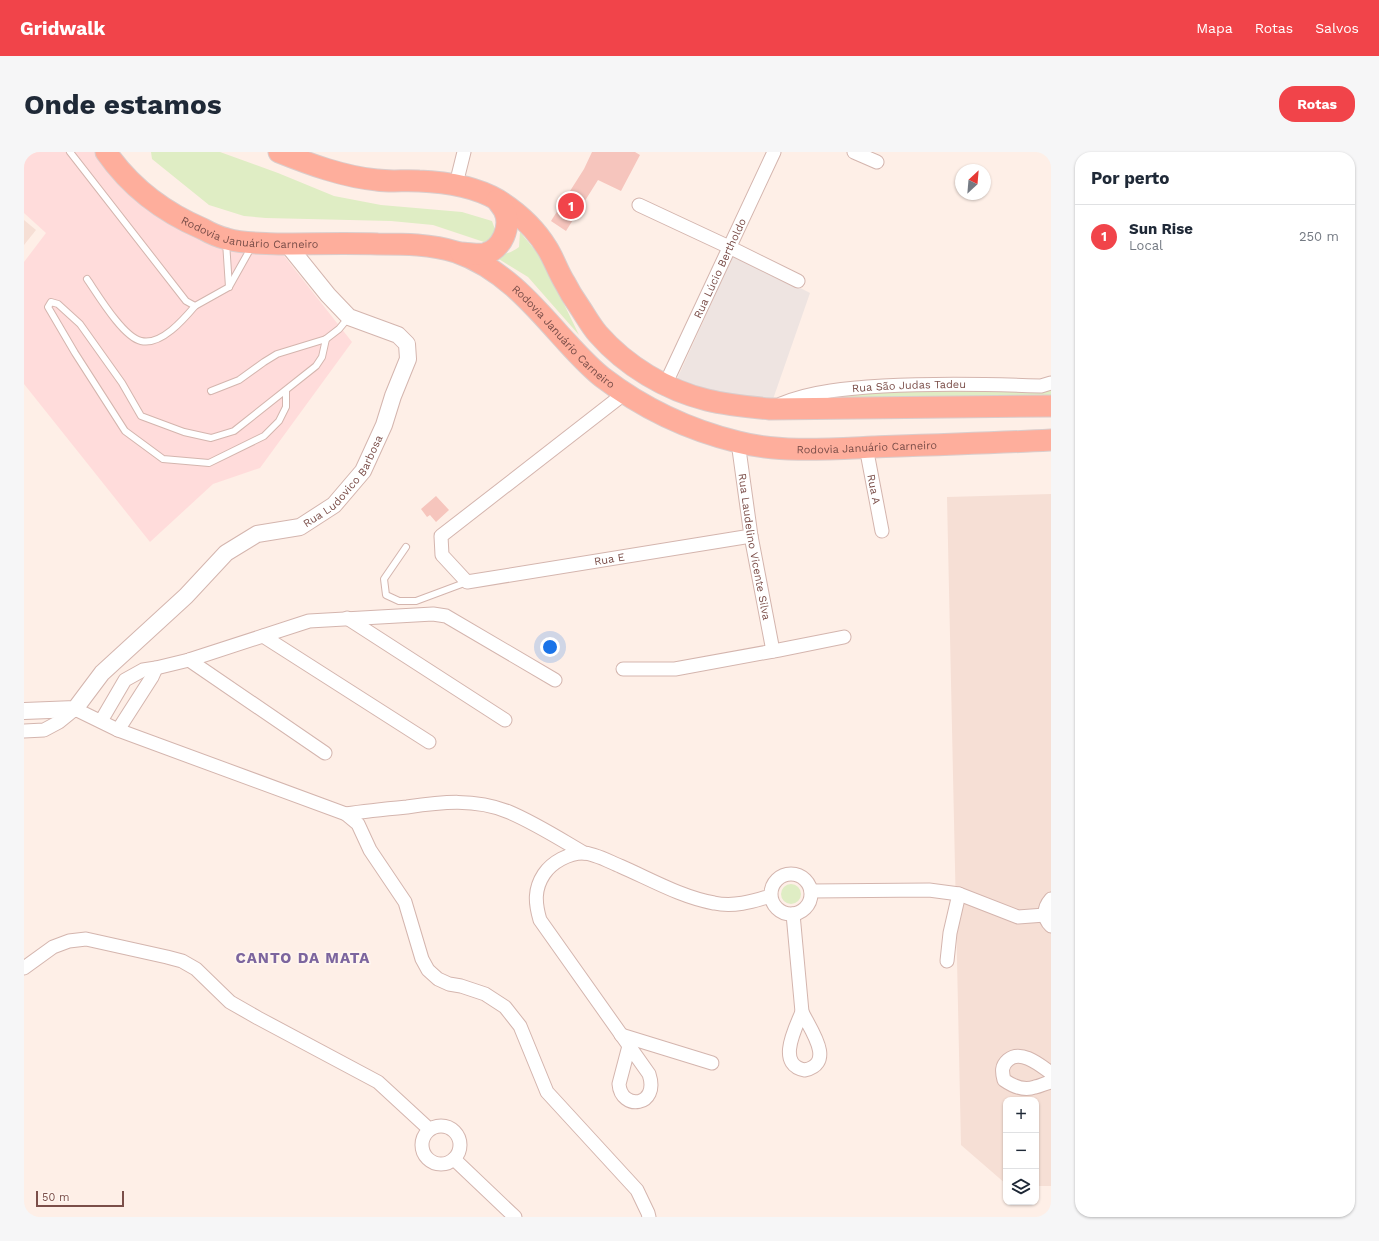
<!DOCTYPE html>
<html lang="pt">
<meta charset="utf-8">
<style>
:root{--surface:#fff;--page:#f6f6f7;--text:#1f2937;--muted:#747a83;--line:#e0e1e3;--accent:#f1444a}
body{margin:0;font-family:"Work Sans",sans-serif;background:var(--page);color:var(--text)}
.controls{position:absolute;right:12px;bottom:12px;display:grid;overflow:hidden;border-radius:8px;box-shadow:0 1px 3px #0004}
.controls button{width:36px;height:36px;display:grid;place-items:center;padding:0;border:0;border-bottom:1px solid var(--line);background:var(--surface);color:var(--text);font:20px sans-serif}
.compass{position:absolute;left:931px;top:12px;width:36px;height:36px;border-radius:50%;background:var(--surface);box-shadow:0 1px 3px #0004;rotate:26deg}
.scale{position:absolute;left:12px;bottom:10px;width:88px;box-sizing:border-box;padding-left:4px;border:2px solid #7b4e49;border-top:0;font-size:11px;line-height:14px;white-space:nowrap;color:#7b4e49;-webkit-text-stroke:3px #fff5ef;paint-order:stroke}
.you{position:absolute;left:526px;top:495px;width:14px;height:14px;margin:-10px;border:3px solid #fff;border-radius:50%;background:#1a73e8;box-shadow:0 0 0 6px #1a73e833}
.badge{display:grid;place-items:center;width:26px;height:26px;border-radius:50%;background:var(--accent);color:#fff;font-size:13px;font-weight:700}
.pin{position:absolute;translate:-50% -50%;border:2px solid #fff;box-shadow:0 1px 4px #0006}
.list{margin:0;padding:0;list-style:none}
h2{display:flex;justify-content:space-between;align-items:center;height:52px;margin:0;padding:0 16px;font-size:17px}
h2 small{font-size:13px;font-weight:400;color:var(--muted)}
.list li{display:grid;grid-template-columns:26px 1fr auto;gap:12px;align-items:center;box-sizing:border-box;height:64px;padding:0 16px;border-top:1px solid var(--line)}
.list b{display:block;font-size:15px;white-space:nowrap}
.list p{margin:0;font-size:13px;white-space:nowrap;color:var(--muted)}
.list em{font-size:13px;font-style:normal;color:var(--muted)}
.icon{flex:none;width:22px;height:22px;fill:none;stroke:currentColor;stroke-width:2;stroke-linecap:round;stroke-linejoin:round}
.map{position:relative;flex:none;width:1027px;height:1065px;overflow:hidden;border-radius:16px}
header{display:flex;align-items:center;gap:24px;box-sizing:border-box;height:56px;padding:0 20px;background:var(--accent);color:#fff}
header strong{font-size:19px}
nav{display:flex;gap:22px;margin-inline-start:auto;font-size:14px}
.intro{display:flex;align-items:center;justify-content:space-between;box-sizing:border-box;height:96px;padding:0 24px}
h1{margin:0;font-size:28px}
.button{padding:10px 18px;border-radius:16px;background:var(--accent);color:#fff;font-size:14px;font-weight:700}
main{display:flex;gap:24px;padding:0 24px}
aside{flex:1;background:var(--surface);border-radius:16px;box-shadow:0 1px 3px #0004}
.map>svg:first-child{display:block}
</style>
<header>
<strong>Gridwalk</strong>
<nav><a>Mapa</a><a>Rotas</a><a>Salvos</a></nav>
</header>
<div class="intro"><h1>Onde estamos</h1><a class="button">Rotas</a></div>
<main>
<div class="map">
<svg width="1027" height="1065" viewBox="0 0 1027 1065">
<rect width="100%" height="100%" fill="#feefe7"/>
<g fill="#f6dfd5">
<path d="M0,68l12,10 -12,15z"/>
<path d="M1027,342v692h-15v-86h-30v84l-45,-39 -14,-648z"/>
</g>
<path fill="#ffdcdb" d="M0,0h76l45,55 136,45 71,90 -92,126 -47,16 -63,58 -126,-158v-122l22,-29 -22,-20z"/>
<path fill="#eee4e1" d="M710,102l76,39 -38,109 -57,-7 -38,-16z"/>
<g fill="#dfedc4">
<path d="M127,0h69l58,21 56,23 47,9 81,7 30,9 5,14 -13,7 -51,-17 -42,-4 -125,-3 -22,-2 -35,-11 -57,-46z"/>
<path d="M496,80l19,23 11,20 29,60 -51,-58 -34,-21c10,-1 17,-3 25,-9z"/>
<path d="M1027,236v16l-243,-4 69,-8z"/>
<circle cx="767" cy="742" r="10"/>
</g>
<g fill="#f6c5bd">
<path d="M568,0h43l5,3 -19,36 -23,-11 -32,51 -15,-10 33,-52z"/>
<path d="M412,344l13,14 -13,12 -6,-7 -3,2 -6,-8z"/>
</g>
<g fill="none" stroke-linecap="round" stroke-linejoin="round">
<g stroke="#d4b5ae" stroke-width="8">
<g id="service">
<path d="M46,0l116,149 9,5 34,-19 23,-41"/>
<path d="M202,90l3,45"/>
<path d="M63,127c11,16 36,58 54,62 20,5 43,-22 54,-35"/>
<path d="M262,238v17l-7,14 -15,15 -55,27 -46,-4 -38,-28 -50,-78 -27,-46 3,-5 7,2 22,20 42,59 19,33 43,16 27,6 23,-7 82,-65 6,-9 4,-18"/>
<path d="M187,239l28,-11 25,-18 13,-8 49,-15 13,-10 10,-12"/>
<path d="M382,395l-22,32 2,16 13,6h17l51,-19"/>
</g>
</g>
<g stroke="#d4b5ae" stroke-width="15">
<g id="minor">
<path d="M830,0l23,10"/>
<path d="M432,32l8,-32"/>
<path d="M615,53l90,42 69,34"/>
<path id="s1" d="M641,233l109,-233"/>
<path id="s2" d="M601,241l-184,143 1,19 25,27 284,-46"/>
<path id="s3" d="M757,252c30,-13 69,-16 102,-18 52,-3 105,-2 158,0l10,-3"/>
<path id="s4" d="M714,290l13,94 22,115"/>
<path id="s5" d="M842,295l16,84"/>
<path d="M323,466l158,102"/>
<path d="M239,484l166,106"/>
<path d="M165,508l136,93"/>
<path d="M599,517h52l104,-19 65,-13"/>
<path d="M77,569l24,-41 18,-10 13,-2 33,-8 120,-39 124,-7 13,2 109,64"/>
<path d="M94,578l34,-53 4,-9"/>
<path d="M0,579l20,-1 15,-8 16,-13 43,21 228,84 12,10 12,26 35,52 17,57 6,11 10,9 11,5 12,2 24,8 20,13 15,19 27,66 90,98 11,23 1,4"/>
<path d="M322,662c20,-3 40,-5 61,-7 34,-5 68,-9 102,5 26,11 51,27 75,41"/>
<circle cx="767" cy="742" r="20"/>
<path d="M787,739l118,-1 30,4 59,23 27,-2"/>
<path d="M1027,747c-8,9 -8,19 0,27"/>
<path d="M769,762l9,98"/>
<path d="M923,809l3,-28 9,-39"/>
<path d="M0,816l29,-21 16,-6 17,-2 81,18 15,4 14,8 34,33 28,16 120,64 51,47"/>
<path d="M778,860c8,17 34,51 3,58 -29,-5 -10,-41 -3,-58z"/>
<path d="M597,883l91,28"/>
<path d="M605,894l-10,38c2,27 41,23 30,-10l-109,-154c-5,-17 -6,-31 4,-46 8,-12 25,-21 39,-21 11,0 27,9 37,13 30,13 61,31 94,37 19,4 38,-1 56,-7"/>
<path d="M1027,921c-11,-8 -30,-24 -43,-13 -7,6 -6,12 -4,20 10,7 20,11 31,7 6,-1 10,-4 16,-5"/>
<circle cx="417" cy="993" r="19"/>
<path d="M430,1007l61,58"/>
</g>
</g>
<g stroke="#d4b5ae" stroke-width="18">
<g id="tertiary">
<path id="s6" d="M0,559l51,-2 27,-36 84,-77 40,-43 31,-19 43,-7 34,-22 29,-34 21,-46 9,-29 15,-37 -1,-15 -9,-9 -49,-18 -21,-22 -37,-46 -2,-5"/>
</g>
</g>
<g stroke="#dacdcc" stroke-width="23">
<g id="trunk">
<path id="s7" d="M82,0c25,36 57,60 97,77 7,4 16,8 24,10 17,5 35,4 52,5 33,0 66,-1 99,0 26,0 53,0 78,8 44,15 75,50 105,84 13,14 26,29 41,41 39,30 87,53 136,65 42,11 92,7 135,5 59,-2 119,-4 178,-7"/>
<path d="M255,0c30,12 65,25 98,28 14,2 28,0 42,1 28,1 55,5 79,19 19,12 37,28 49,48 7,11 11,24 18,35 4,8 9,16 14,23 6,9 12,20 19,28 28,32 68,56 109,66 21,5 42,7 63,9l281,-3"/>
<path d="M437,101c7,0 16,2 23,1 18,-4 28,-28 20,-44 -2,-3 -5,-7 -7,-10"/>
</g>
</g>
<use href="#service" stroke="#fff" stroke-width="6"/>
<use href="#minor" stroke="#fff" stroke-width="13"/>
<use href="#tertiary" stroke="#fff" stroke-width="16"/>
<use href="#trunk" stroke="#feae9c" stroke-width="21"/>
</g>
<g text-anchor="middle" stroke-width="3.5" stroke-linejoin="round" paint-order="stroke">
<g font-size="11" fill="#7b4e49" stroke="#fff5ef">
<text dy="4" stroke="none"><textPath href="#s7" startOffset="173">Rodovia Januário Carneiro</textPath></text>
<text dy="4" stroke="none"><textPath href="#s1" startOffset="129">Rua Lúcio Bertholdo</textPath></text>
<text dy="4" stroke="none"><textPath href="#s7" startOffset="520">Rodovia Januário Carneiro</textPath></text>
<text dy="4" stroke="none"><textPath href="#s3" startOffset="130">Rua São Judas Tadeu</textPath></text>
<text dy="4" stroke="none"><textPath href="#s7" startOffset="857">Rodovia Januário Carneiro</textPath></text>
<text dy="4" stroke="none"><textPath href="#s6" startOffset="413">Rua Ludovico Barbosa</textPath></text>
<text dy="4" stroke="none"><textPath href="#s5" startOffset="43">Rua A</textPath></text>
<text dy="4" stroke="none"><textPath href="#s4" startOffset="106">Rua Laudelino Vicente Silva</textPath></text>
<text dy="4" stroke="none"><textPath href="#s2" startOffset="433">Rua E</textPath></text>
</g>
<g font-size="15" font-weight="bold" letter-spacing="1" fill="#7c659e" stroke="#fff5ef">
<text x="279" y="811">CANTO DA MATA</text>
</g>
</g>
</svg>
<div class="controls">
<button>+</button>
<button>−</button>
<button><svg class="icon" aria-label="layers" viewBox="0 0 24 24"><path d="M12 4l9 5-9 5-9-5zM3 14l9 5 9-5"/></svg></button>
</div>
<svg class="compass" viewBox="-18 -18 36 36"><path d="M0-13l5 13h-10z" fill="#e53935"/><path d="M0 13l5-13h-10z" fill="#747a83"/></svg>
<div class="scale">50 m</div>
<div class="you"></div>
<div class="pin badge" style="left:547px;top:54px">1</div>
</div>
<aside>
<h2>Por perto<small></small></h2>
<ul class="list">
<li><span class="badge">1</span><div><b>Sun Rise</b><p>Local</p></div><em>250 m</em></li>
</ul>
</aside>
</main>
